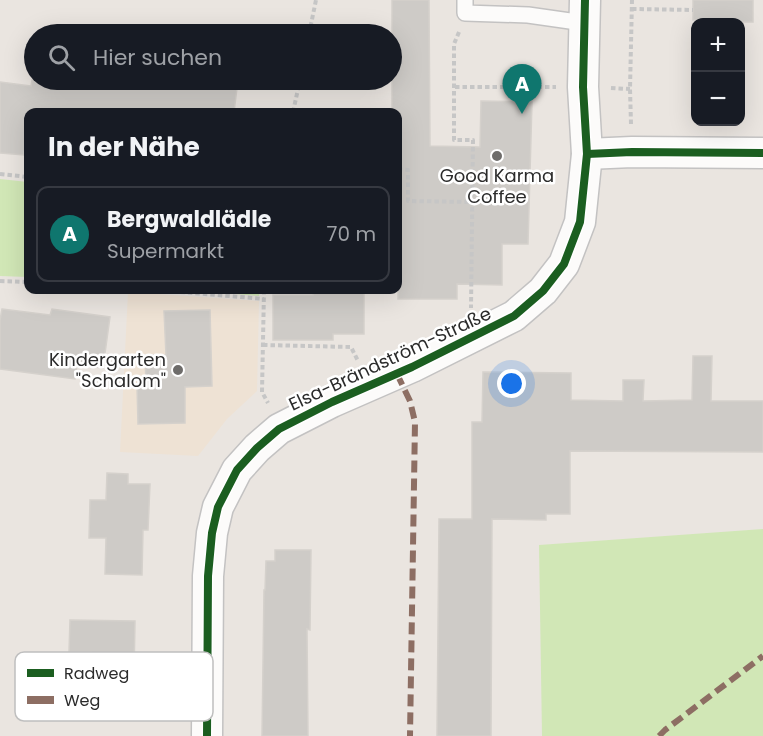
<!DOCTYPE html>
<html lang="de">
<meta charset="utf-8">
<style>
:root{--surface:#171b24;--page:#242831;--text:#f1f3f6;--muted:#9ea1a6;--line:#363941;--accent:#0f766e}
body{margin:0;font-family:Poppins,sans-serif;background:var(--page);color:var(--text)}
.controls{position:absolute;right:18px;top:18px;display:grid;overflow:hidden;border-radius:12px;box-shadow:0 6px 24px #0002}
.controls button{width:54px;height:54px;display:grid;place-items:center;padding:0;border:0;border-bottom:2px solid var(--line);background:var(--surface);color:var(--text);font:30px sans-serif}
.you{position:absolute;left:512px;top:384px;width:21px;height:21px;margin:-15px;border:4px solid #fff;border-radius:50%;background:#1a73e8;box-shadow:0 0 0 9px #1a73e833}
.badge{display:grid;place-items:center;width:39px;height:39px;border-radius:50%;background:var(--accent);color:#fff;font-size:20px;font-weight:700}
.pin{position:absolute;translate:-50% -50px;filter:drop-shadow(0 2px 3px #0008)}
.pin::after{content:'';position:absolute;top:32px;width:21px;height:18px;background:inherit;clip-path:polygon(0 0,100% 0,50% 100%)}
.list{margin:0;padding:0;list-style:none}
h2{display:flex;justify-content:space-between;align-items:center;height:78px;margin:0;padding:0 24px;font-size:26px}
h2 small{font-size:20px;font-weight:400;color:var(--muted)}
.list li{display:grid;grid-template-columns:39px 1fr auto;gap:18px;align-items:center;box-sizing:border-box;height:96px;margin:0 12px 12px;padding:0 12px;border:2px solid var(--line);border-radius:12px}
.list b{display:block;font-size:22px;white-space:nowrap}
.list p{margin:0;font-size:20px;white-space:nowrap;color:var(--muted)}
.list em{font-size:20px;font-style:normal;color:var(--muted)}
.icon{flex:none;width:33px;height:33px;fill:none;stroke:currentColor;stroke-width:2;stroke-linecap:round;stroke-linejoin:round}
.map{position:relative;flex:none;width:763px;height:736px;overflow:hidden}
.search{position:absolute;background:var(--surface);box-shadow:0 6px 24px #0002;left:24px;top:24px;width:378px;height:66px;display:flex;align-items:center;gap:15px;box-sizing:border-box;padding:0 21px;border-radius:33px;color:var(--muted);font-size:22px}
.panel{position:absolute;background:var(--surface);box-shadow:0 6px 24px #0002;left:24px;top:108px;width:378px;height:186px;border-radius:12px}
.map>svg:first-child{display:block}
</style>
<div class="map">
<svg width="763" height="736" viewBox="0 0 763 736">
<rect width="100%" height="100%" fill="#eae5e0"/>
<path fill="#eee2d4" d="M128,292l131,9 -2,90 -30,28 -29,37 -78,-4z"/>
<g fill="#d1e7b6">
<path d="M0,179l28,3v95l-28,-1z"/>
<path d="M187,290h73l-1,6z"/>
<path d="M763,529v207h-221l-3,-191z"/>
</g>
<g fill="#cecbc7" stroke="#d5d1cc" stroke-width="1.5">
<path d="M392,0h37l1,146 50,1 1,-46 51,1 -4,142h-26v41l-45,-1v15h-59v-187h-6z"/>
<path d="M693,0h60v22h-53v-2h-7z"/>
<path d="M32,80h206l-4,32h-206v40h-4v3l-24,-2v-71l31,4z"/>
<path d="M313,290h51v44h-31v6h-60v-45h40z"/>
<path d="M2,309l48,6 2,-6 58,8 -7,51 -26,-3 -2,14 -75,-10v-49z"/>
<path d="M210,310l2,76 -27,1v36l-47,1 -1,-39 9,-1 -1,-29h21l-2,-44z"/>
<path d="M693,356h19l-1,45h52v51l-193,-1v63h-24v6l-54,-1 -1,217h-54l2,-217h33v-97h10l1,-50 88,1v27l52,1v-21h21l-1,21 49,-1z"/>
<path d="M107,473l21,1v10h22l-2,46h-5l-1,45 -37,-1 1,-36h-17l1,-38h16z"/>
<path d="M275,550h36l-1,80 -3,-1 1,107h-46l2,-146h1l1,-29h9z"/>
<path d="M70,620l65,1 -1,55 -44,-1 1,-23h-22z"/>
</g>
<g fill="none" stroke-linecap="round" stroke-linejoin="round">
<g stroke="#c3c2c2" stroke-width="18">
<path id="lane" d="M465,0v13l63,2 56,8"/>
</g>
<g stroke="#c3c2c2" stroke-width="33">
<g id="street">
<path d="M587,154l45,-2 131,1"/>
<path d="M207,736l1,-160 4,-43 6,-26 19,-37 20,-22 22,-19 53,-27 80,-35 102,-51 29,-25 21,-27 16,-42 7,-68 -4,-67 2,-87"/>
</g>
</g>
<g stroke="#c6c6c6" stroke-width="4" stroke-dasharray="4.5 3" stroke-linecap="butt">
<path d="M632,9l61,1"/>
<path d="M459,32l-5,12v96h19l-2,168"/>
<path d="M309,34l7,-34"/>
<path d="M455,87h101"/>
<path d="M611,88l19,1"/>
<path d="M293,112l7,-32"/>
<path d="M631,124l-1,-35 2,-89"/>
<path d="M398,169l10,1v31l64,1"/>
<path d="M0,174l28,3"/>
<path d="M0,281l28,1"/>
<path d="M158,290l106,9"/>
<path d="M264,290l-2,102 6,11"/>
<path d="M264,292h19"/>
<path d="M263,345l88,2 7,14"/>
</g>
<use href="#lane" stroke="#fcfbfa" stroke-width="15"/>
<use href="#street" stroke="#fcfbfa" stroke-width="30"/>
<g stroke="#8d6e63" stroke-width="6" stroke-dasharray="12 6" stroke-linecap="butt">
<path d="M397,374l13,27 5,21 -5,314"/>
<path d="M659,736l6,-6 98,-74"/>
</g>
<g stroke="#fff" stroke-width="11">
<g id="cycleway">
<path d="M587,154l45,-2 131,1"/>
<path d="M207,736l1,-160 4,-43 6,-26 19,-37 20,-22 22,-19 53,-27 80,-35 102,-51 29,-25 21,-27 16,-42 7,-68 -4,-67 2,-87"/>
</g>
</g>
<use href="#cycleway" stroke="#1b5e20" stroke-width="8"/>
</g>
<g fill="#6e6c6a" stroke="#fff" stroke-width="2">
<circle cx="497" cy="156" r="6"/>
<circle cx="178" cy="370" r="6"/>
</g>
<g text-anchor="middle" stroke-width="5" stroke-linejoin="round" paint-order="stroke">
<g font-size="18" fill="#2b2b2b" stroke="#fff">
<text x="497" y="182">Good Karma<tspan x="497" dy="21">Coffee</tspan></text>
<text x="166" y="366" text-anchor="end">Kindergarten<tspan x="166" dy="21">"Schalom"</tspan></text>
</g>
<g font-size="18" fill="#2b2b2b" stroke="#fff">
<text transform="translate(390 359) rotate(-25)" y="6">Elsa-Brändström-Straße</text>
</g>
</g>
<rect x="15" y="652" width="198" height="69" rx="9" fill="#fff" stroke="#bfbfbf" stroke-width="1.5"/>
<rect x="27" y="669" width="27" height="8" fill="#1b5e20"/>
<rect x="27" y="696" width="27" height="8" fill="#8d6e63"/>
<g font-size="16" fill="#2b2b2b">
<text x="64" y="679">Radweg</text>
<text x="64" y="706">Weg</text>
</g>
</svg>
<div class="controls">
<button>+</button>
<button>−</button>
</div>
<div class="you"></div>
<div class="pin badge" style="left:522px;top:114px">A</div>
<div class="search"><svg class="icon" aria-label="search" viewBox="0 0 24 24"><circle cx="10" cy="10" r="6"/><path d="M15 15l6 6"/></svg>Hier suchen</div>
<section class="panel">
<h2>In der Nähe<small></small></h2>
<ul class="list">
<li><span class="badge">A</span><div><b>Bergwaldlädle</b><p>Supermarkt</p></div><em>70 m</em></li>
</ul>
</section>
</div>
